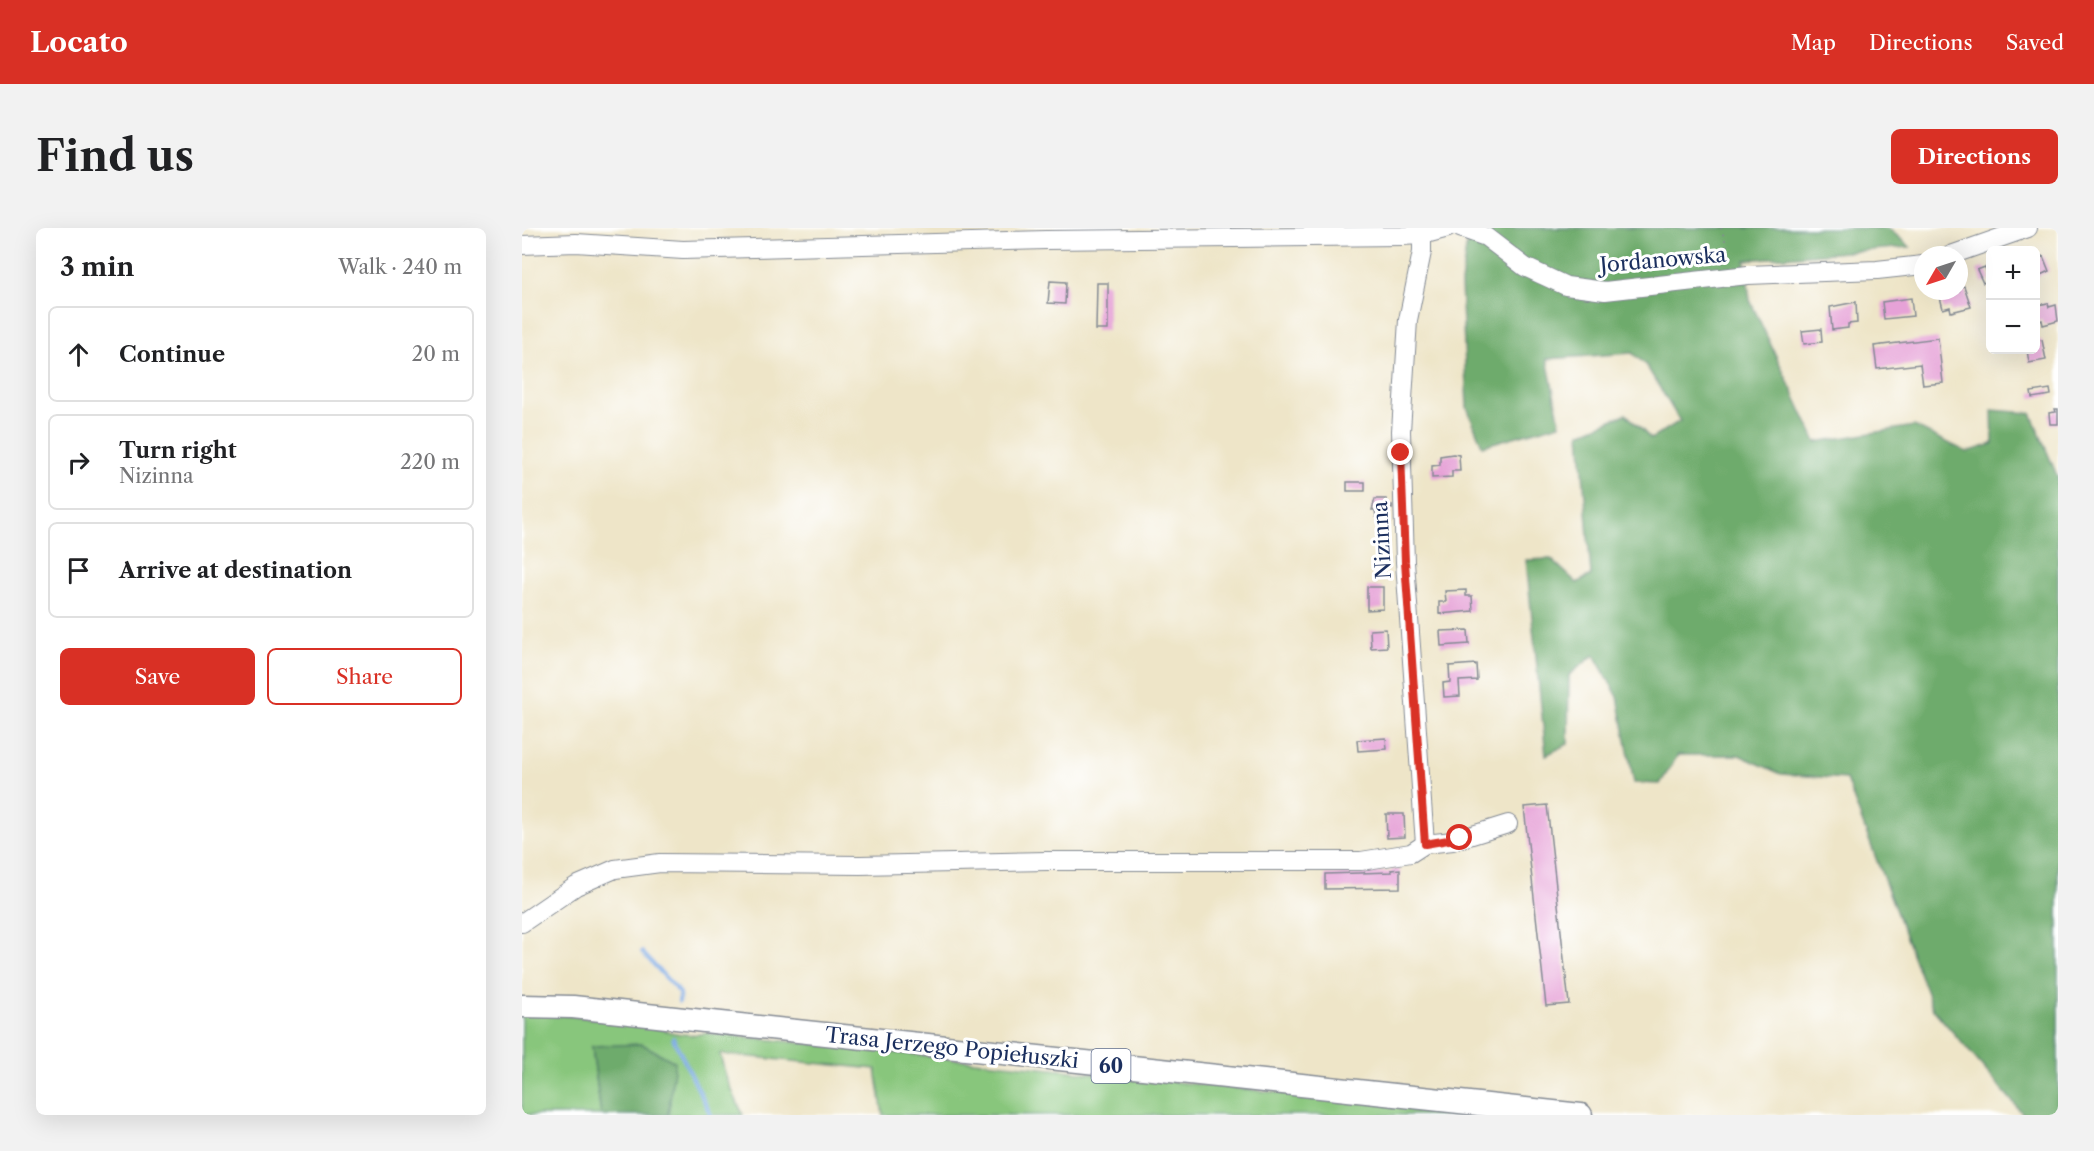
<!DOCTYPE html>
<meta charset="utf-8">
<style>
:root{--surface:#fff;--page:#f2f2f2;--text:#202124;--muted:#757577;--line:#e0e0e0;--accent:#d93025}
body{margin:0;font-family:"Libre Caslon Text",serif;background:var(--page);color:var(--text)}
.controls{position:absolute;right:18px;top:18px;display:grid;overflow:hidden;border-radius:9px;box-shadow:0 6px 24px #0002}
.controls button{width:54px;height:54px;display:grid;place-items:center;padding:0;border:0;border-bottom:2px solid var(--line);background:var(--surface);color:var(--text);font:30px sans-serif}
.compass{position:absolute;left:1392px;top:18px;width:54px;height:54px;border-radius:50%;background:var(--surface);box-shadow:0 6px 24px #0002;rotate:231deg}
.stop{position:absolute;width:18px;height:18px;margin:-14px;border:4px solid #d93025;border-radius:50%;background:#fff}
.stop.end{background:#d93025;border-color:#fff;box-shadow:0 2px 6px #0008}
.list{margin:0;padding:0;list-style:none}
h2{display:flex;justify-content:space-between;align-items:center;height:78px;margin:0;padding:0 24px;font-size:26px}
h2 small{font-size:20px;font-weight:400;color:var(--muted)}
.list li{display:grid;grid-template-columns:39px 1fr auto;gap:18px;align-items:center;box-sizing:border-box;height:96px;margin:0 12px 12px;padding:0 12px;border:2px solid var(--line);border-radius:9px}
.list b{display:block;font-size:22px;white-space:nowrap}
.list p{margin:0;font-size:20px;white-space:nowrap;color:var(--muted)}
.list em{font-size:20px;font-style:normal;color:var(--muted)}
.actions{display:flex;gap:12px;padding:18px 24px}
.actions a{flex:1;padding:14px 0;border:2px solid var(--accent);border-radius:9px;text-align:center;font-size:21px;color:var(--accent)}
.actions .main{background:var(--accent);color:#fff}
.icon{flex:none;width:33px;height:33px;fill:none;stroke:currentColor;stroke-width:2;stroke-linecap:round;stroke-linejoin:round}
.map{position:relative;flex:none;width:1536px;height:887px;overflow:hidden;border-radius:9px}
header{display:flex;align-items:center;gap:36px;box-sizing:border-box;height:84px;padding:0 30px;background:var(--accent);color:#fff}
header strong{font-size:28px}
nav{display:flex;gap:33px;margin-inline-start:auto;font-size:21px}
.intro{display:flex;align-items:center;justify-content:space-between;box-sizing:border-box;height:144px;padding:0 36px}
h1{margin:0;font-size:42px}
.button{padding:15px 27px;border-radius:9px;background:var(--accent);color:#fff;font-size:21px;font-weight:700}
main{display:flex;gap:36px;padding:0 36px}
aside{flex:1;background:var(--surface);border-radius:9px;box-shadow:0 6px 24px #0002}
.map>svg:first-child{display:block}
</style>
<header>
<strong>Locato</strong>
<nav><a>Map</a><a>Directions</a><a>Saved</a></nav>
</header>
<div class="intro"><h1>Find us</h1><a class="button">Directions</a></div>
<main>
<aside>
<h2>3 min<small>Walk · 240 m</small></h2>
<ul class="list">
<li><svg class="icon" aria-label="ahead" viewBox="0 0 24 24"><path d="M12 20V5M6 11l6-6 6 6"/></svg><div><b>Continue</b></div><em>20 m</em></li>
<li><svg class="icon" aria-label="right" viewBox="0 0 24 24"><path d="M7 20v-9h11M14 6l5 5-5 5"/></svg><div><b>Turn right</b><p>Nizinna</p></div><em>220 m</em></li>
<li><svg class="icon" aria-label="arrive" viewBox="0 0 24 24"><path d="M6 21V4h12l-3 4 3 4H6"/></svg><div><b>Arrive at destination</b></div></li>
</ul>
<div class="actions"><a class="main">Save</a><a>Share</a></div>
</aside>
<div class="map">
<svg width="1536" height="887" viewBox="0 0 1536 887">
<rect width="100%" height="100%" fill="#fff"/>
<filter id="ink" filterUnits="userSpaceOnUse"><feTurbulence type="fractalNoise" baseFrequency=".0167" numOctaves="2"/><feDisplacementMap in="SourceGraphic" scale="12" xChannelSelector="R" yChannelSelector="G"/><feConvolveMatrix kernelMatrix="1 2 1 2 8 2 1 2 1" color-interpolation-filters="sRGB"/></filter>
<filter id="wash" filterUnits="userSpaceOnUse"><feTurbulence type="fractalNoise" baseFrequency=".008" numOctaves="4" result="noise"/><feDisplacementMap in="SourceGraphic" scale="24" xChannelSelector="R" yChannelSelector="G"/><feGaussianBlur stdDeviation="1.35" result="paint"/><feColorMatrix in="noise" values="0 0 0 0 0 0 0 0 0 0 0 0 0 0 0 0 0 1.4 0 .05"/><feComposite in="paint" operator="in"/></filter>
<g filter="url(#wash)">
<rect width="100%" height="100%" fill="#eee5c8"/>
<path fill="#88c67c" stroke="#527a6d" stroke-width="1.5" d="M0,783l123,13c19,7 41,14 61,9l788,82h-611l-7,-46 -156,-15 6,23 17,38h-75l2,-13 -78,-55 9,68h-79z"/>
<g fill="#6eab6c" stroke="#446d65" stroke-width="1.5">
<path d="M947,0h419l22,19 -165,13 5,40 66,142 98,-16 53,26 26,-8 -1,-34 39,3 27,65v637h-34l-91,-106 -87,-230 -65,-5 -42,-19h-61l-18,29 -26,-1 -16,-86 -24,-42 -25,20 -1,69 -22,11 -20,-195 25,-1 26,24 14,-8 -11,-142 46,-19 25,25 29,-18 -34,-56 -14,-12 -85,6 13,65 -78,22 -15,-39 -6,-124z"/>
<path d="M120,816l33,18 -7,53h-67l-9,-69z"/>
</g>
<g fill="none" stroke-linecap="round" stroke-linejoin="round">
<g stroke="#7baae5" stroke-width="4">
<path d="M120,724l38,41 -1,9"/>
<path d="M151,810l38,77"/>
</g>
</g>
<g id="blocks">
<g fill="#e6a2d7">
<path d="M1521,28l6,15 -13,6v-18z"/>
<path d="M1463,39l5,13 -7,3 -6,-13z"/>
<path d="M528,53l16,1 -1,22 -17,-1z"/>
<path d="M575,55h11v47h-12z"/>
<path d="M1442,58l7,21 -20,5 -1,-5 -7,2 -3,-12 6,-2 -1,-4h14v-4z"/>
<path d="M1389,70l2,18 -29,3 -2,-17z"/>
<path d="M1334,74l1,21 -9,1v4l-16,2 -2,-23z"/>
<path d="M1526,75l1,4 7,-2 2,16 -15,4 -1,-5 -6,2 2,-17z"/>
<path d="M1299,101l1,13 -18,2 -2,-13z"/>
<path d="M1416,110l5,45 -20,2 -3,-21 -43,5 -3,-23z"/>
<path d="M1520,112l4,20 -17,3 -2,-13h9v-9z"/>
<path d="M1528,161l1,6 -19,3 -1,-6z"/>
<path d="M1533,181h3v15h-8l-1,-11 7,-1z"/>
<path d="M931,226l6,1 1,16h-8v6l-20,1v-12l8,-1v-9z"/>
<rect x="825" y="254" width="18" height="9"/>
<path d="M853,271h11v6h6v4h-6l1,8h-11l-1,-7h-3z"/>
<path d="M845,359h16v22l-16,1z"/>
<path d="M944,362v6h6l1,15 -34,3v-12h7l-1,-11z"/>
<path d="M864,401l1,18 -16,1 -1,-18z"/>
<path d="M946,402l1,14 -28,2 -1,-15z"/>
<path d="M954,436l1,16 -18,1 1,15 -16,1 -1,-14 7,-1 -1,-16z"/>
<path d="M864,510l1,11 -29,2 -1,-11z"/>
<path d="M1025,577l22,199 -23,2 -22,-199z"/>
<path d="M864,586h18l1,23 -18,1z"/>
<path d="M878,641v19l-75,1v-15l67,-2 -1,-2z"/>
</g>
</g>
</g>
<g filter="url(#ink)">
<use href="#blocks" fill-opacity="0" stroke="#848a93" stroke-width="1.5"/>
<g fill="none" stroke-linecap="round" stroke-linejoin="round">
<g stroke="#848a93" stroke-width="20">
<g id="minor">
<path d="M938,0l26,9 39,30 41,19 39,5 143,-16 129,-5 46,-5"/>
<path d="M900,7v17l-14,68 -7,111 4,131 20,282"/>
<path d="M0,17l54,-2 107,7 363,-10 356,-4 20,-1 26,-7"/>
<path d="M1429,27l77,-27"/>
<path d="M0,695l54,-37 39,-17 45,-6 200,2 187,-4h314l50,-8 14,-9 28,-3 55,-17"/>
</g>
</g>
<g stroke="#848a93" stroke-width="25">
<path id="major" d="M0,778l51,1 1008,108"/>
</g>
<path stroke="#848a93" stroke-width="2" stroke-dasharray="1.5 4.5" stroke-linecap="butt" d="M1199,0l6,18 -5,18"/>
<use href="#minor" stroke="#fff" stroke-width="18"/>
<use href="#major" stroke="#fff" stroke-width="22"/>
</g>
</g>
<g fill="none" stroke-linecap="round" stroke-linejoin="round" filter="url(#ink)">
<path stroke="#d93025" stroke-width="8" d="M879,225l4,109 20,282 35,-6"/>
</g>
<g text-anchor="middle" stroke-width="6" stroke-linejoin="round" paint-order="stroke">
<rect fill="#fff" stroke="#5f6d8e" stroke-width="1.5" x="569.5" y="821" width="39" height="34" rx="4.5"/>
<g font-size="20" font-weight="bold" fill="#1b2f5e">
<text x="589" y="845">60</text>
</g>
<g font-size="21" fill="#1b2f5e" stroke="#fff">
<text transform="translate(1141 32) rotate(-5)" y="7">Jordanowska</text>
<text transform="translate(860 312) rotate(-93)" y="7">Nizinna</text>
<text transform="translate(430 820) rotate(6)" y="7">Trasa Jerzego Popiełuszki</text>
</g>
</g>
</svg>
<div class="controls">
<button>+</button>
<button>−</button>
</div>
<svg class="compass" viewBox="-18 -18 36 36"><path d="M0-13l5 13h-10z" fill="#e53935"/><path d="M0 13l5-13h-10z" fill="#757577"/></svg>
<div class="stop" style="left:938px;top:610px"></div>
<div class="stop end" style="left:879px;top:225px"></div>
</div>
</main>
